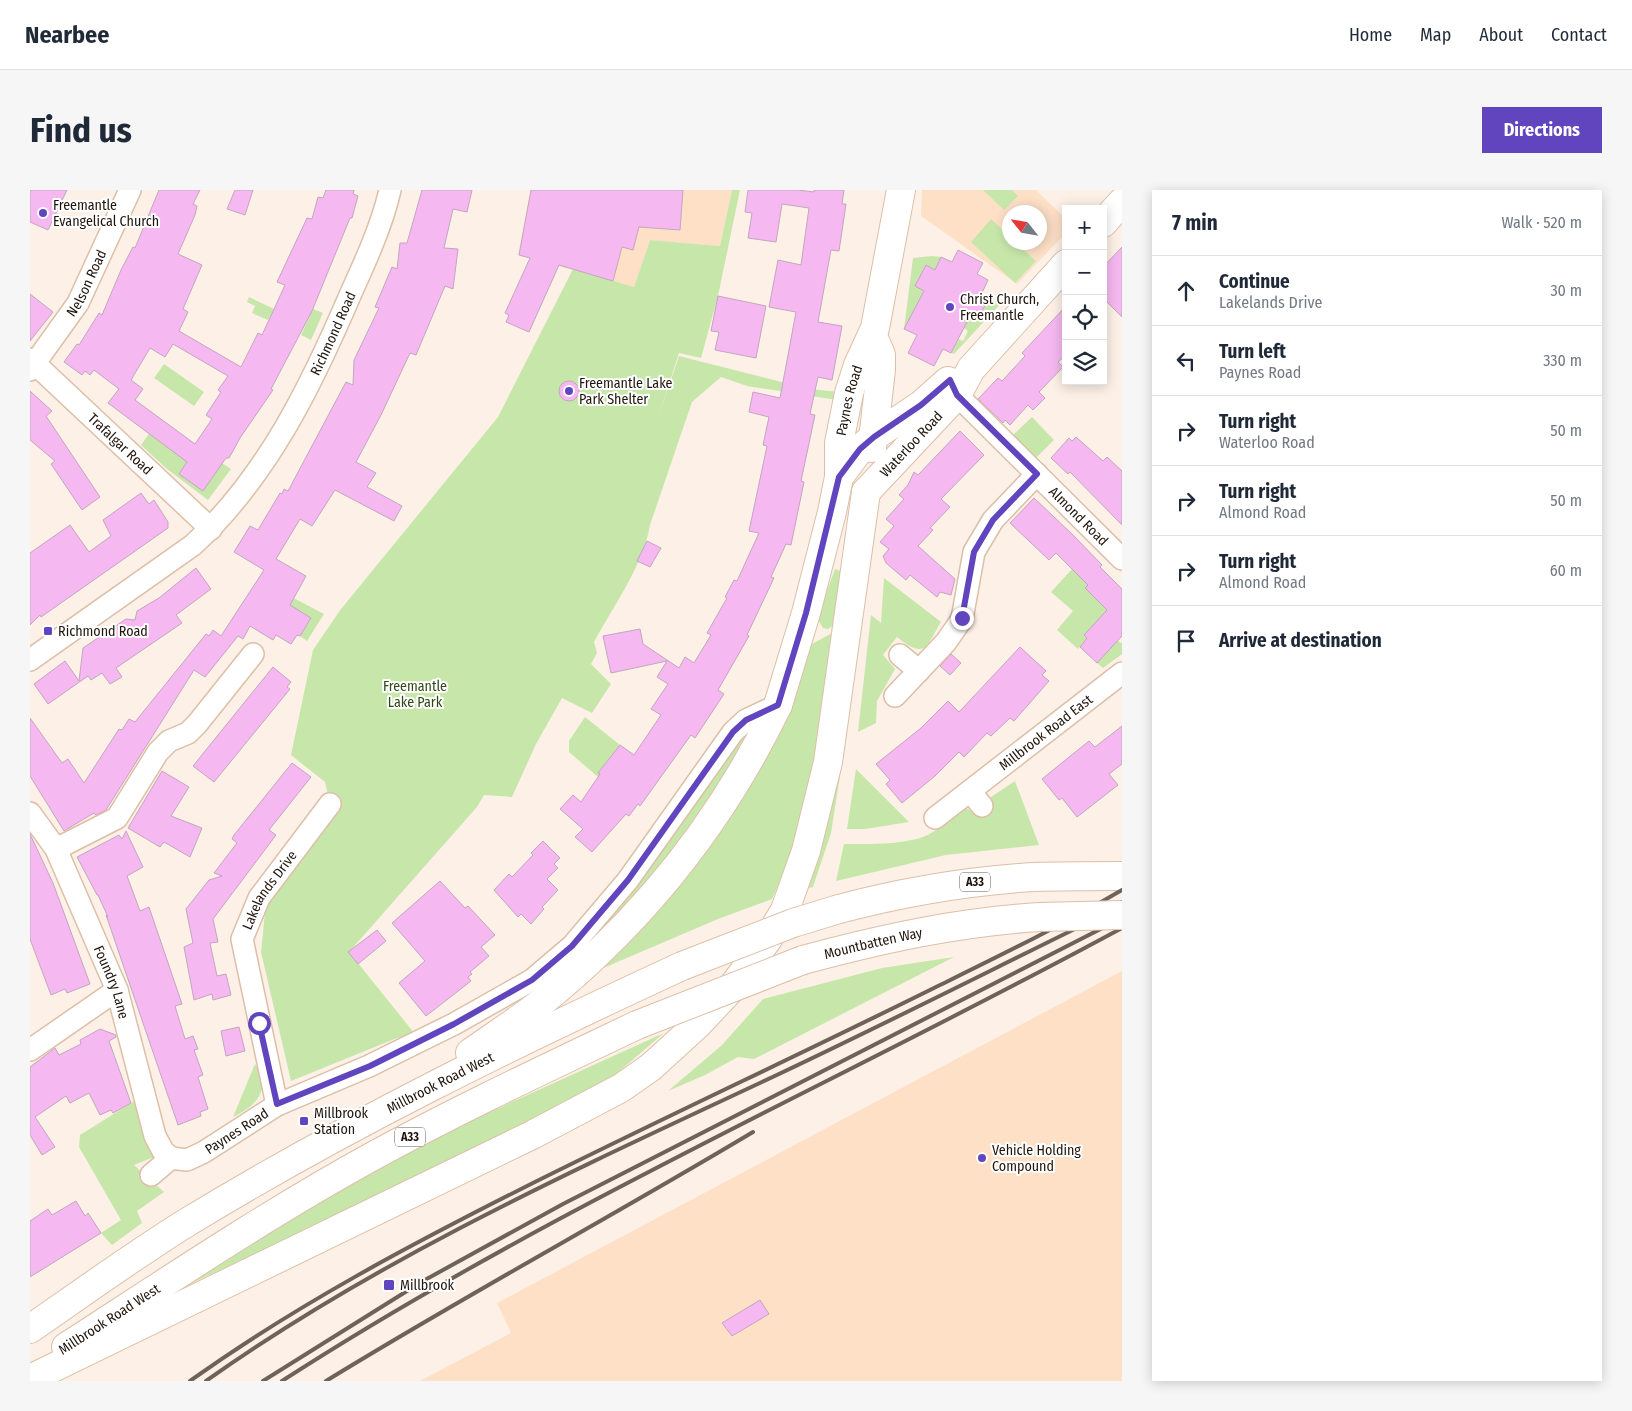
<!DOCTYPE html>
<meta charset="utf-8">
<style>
:root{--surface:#fff;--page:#f6f6f7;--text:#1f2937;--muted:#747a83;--line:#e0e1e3;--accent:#6145be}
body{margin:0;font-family:"Fira Sans Condensed",sans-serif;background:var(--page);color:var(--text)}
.controls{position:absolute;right:15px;top:15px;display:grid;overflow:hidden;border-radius:0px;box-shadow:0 2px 12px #0003}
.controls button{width:45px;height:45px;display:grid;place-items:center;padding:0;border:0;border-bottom:1px solid var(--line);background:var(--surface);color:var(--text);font:25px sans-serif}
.compass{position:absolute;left:972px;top:15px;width:45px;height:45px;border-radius:50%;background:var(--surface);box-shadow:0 2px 12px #0003;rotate:301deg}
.stop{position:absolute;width:15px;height:15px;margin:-11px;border:4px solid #6145be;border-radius:50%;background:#fff}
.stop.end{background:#6145be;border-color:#fff;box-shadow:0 1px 5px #0008}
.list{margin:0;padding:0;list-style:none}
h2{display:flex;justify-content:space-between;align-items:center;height:65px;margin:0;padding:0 20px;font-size:21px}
h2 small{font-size:16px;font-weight:400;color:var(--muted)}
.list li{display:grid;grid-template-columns:32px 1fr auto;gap:15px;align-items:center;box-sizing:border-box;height:70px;padding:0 20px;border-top:1px solid var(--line)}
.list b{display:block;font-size:19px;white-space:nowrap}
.list p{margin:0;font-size:16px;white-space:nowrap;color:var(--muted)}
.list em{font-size:16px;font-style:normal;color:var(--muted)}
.icon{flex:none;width:28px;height:28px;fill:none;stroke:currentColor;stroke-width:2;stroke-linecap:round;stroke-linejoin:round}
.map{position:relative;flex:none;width:1092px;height:1191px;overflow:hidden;border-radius:0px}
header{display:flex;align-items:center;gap:30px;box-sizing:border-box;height:70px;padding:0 25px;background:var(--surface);border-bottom:1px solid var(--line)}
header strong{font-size:24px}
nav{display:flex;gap:28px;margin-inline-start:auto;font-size:18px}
.intro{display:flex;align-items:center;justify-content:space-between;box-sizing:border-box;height:120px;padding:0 30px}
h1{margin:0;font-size:35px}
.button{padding:12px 22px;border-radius:0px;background:var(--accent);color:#fff;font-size:18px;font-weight:700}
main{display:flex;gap:30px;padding:0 30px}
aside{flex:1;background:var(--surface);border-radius:0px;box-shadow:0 2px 12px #0003}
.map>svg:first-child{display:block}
</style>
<header>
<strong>Nearbee</strong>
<nav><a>Home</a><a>Map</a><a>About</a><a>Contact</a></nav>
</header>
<div class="intro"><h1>Find us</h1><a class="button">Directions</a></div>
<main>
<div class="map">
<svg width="1092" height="1191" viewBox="0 0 1092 1191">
<rect width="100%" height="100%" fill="#fdf0e6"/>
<g fill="#fee0c7" fill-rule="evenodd">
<path d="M501,0h201l-12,56 -70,-6 -16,47 -116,-32z"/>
<path d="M892,0h114l30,29v14l-49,51 -96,-68zM979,22h30v30h-30z"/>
<path d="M1092,781v410h-702l91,-48 -14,-30z"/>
</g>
<g fill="#c7e7aa">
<path d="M702,0h8l-22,106 -17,62 -22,-5 -20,62 20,-59 130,33 31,3 -3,8 -90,-14 -26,-9 -29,25 -42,123c-7,41 -36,80 -56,117l3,11 -6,11 20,20 -19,29 -30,-15 -26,46 -24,53 -28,-2 -7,12 -128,145 66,82 -18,4 -106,43 -30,-129 5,-49 64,-99 -5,-22 -34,-27 22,-105 28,-41 157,-192 75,-148 61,18 16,-47 70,6z"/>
<path d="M953,0h29l6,6 -14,14z"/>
<path d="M961,29l18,17v6l7,1 20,18 -21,22 -44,-41z"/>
<path d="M902,66l9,1 -6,13 -9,-5 -11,21 9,5 -20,38 9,-71z"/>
<path d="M219,107l25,12 -6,11 -16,-7 3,-7 -8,-4z"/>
<path d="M959,109l12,4 -47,51 -3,-1 8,-14 4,2 5,-10 -4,-3 6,-12 8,4z"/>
<path d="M283,119l10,4 -12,27 -10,-5z"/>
<path d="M134,174l40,28 -10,14 -40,-28z"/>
<path d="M1002,227l22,23 -21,21 -22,-24z"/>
<path d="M119,244l30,20 1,3 7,5 -8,12 24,17 19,-28 9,6 -23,31 -41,-31 -26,-24z"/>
<path d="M805,379l11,4 -6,48 -12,8 -5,-1 -6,-10z"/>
<path d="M1042,379l16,16 -3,3 23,23 -17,30h-7l-6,8 -21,-19 16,-19 -22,-19z"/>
<path d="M854,388l57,44c-16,27 -16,37 -44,15l-14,18 12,14 -18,32 -1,22 -18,9 13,-117 10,8z"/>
<path d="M252,402l42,22 -17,27 -7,-5 11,-18 -23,-1z"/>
<path d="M808,440c-15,91 -27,185 -66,269l-54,20 -117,50 49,-50 41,-47 34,-46 31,-51 54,-130z"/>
<path d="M827,449l-13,112 -13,82 -18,54 -13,3z"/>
<path d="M1088,450l2,3 2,-1v12l-19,14 -6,-5z"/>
<path d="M555,527l35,28 -21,27 1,2 -2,3 -29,-25v-11z"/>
<path d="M724,539l-61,104 -115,124 161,-227z"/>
<path d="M826,579l53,53 -44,7h-18z"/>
<path d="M985,591l24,64 -93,10 -110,26 8,-37c25,0 55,1 79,-7 15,-6 29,-19 42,-30l15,10 13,-9 -2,-11z"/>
<path d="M924,767l-200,102 -16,-2 -33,18 -37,16 54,-46 41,-46 119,-31z"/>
<path d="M634,843l-55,47 -233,119 -178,81 -84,48 79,-55 253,-141z"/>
<path d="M225,874c17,25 2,42 -22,53z"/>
<path d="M106,910l23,55 -25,10 30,27 -27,19 5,12 -30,22 -11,-12 20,-13 -42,-73 1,-12z"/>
</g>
<g fill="#f5b8f0" stroke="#c2a6bf" fill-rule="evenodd">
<path d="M0,0h37l-19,40 -18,-8z"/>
<path d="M129,0h41l-7,14 4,2 -2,9 -17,39 24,11 -19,44 5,3 -9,19 62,36 17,-34 4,2 13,-28 10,-22 -8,-3 30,-64 5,1 6,-22 5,1 3,-8h28l-1,4 5,2 -6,22h-2l-38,93 -41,78 2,1 -33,48 -7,13 -4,7h-3l-23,33 -24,-17 8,-12 -79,-59 11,-14 -25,-19 -4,5 -5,-4 -3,4 -18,-13 13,-18 2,1 20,-32 3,2 19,-45 12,-23 2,1zM143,154l55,32 -10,14 3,2 -15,23 6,4 -17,25 -60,-44 8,-11 -12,-9 19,-32 15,9z"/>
<path d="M205,0h18l-8,25 -18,-6z"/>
<path d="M392,0h50l-5,22 -14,-3 -9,39 14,1 -5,40 -8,-3 -29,69 -6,-2 -29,62 -25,47 20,11 -9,14 35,19 -8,15 -59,-31 -23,36 -12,-7 -24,40 30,17 -16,29 21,13 -11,18 -3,-1 -6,9 -15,-9 -3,5 -23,-14 -7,13 -5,-3 -33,41 -11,-7 -88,140 -10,5 -2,-2 -30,18 -34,-55v-58l32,45 6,-4 16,24 35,-54 3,1 7,-11 6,3 71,-88 3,2 4,-6 8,6 43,-66 -30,-18 16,-26 8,4 22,-37 2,1 2,-5 4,2 58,-109 7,3 1,-25 25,-52 -4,-1 17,-40 5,2 3,-26h7z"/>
<path d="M501,0h152l-3,40 -41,-3 -6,23 -11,-3 -9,34 -54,-16 -30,67 -23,-10 3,-7 -4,-2 25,-55 -11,-3z"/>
<path d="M718,0h50l16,2v-2h30l-2,14h4l-7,47 -8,-1 -13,72 24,4 -10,54 -14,-3 -8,37 5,1 -14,66 3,1 -13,63 -5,-1 -15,33 3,1 -27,57 2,1 -31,54 6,4 -29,44 -4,-3 -51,71 -2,-2 -9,12 -3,-2 -34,38 -17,-15 8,-8 -23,-20 13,-14 8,7 19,-28 -2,-1 22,-28 14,10 27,-40 -10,-6 17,-25 -11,-7 10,-16 -56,12 -8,-37 37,-7 3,15 36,24 6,-11 9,6 17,-28 -4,-2 20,-35 -2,-1 9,-17 3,1 22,-48 -10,-2 18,-85 -4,-1 6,-28 -20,-5 4,-20 27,6 16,-86 -27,-5 9,-47 23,5 8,-57 -27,-4 -6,38 -28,-4 4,-25 -7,-1z"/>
<path d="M1092,57v70l-19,-19v-31z"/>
<path d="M928,60l25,13 -6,11 11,6 -7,15 8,4 -12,21 -7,-4 -19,37 -8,-4 -9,17 -26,-13 9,-18 -13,-6 20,-38 -9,-5 11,-21 9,5 6,-13 11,5z"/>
<path d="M0,104l23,18 -23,29z"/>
<path d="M688,106l48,10 -10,52 -41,-8 4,-18 -8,-1z"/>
<path d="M1036,116v49l-8,7 5,5 -24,25 6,6 -12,12 -5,-5 -18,20 -5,-5 -2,3 -25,-24 20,-21 4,3 23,-25 -3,-3z"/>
<circle cx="539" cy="201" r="10"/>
<path d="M0,201l22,20 -6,5 54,81 -18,13 -31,-46 4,-3 -25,-21z"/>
<path d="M930,241l24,24 -43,44 9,8 -20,21 3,2 -15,16 37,33 -4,16 -11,-3 -3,5 -27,-22 -4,5 -20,-17 -3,-7 6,-7 -9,-7 14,-16 -8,-7 18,-20 -5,-4 9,-10 6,-13 4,3z"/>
<path d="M1046,247l27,24 4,-4 15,14v54l-52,-53 -2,2 -17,-16 18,-20 3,3z"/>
<path d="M111,303l8,11 5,-4 14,22v6l-127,89 -1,-2 -10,10v-72l40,-28 19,27 22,-16 -8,-16z"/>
<path d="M1004,308l39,37 29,30 -2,2 22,22v47l-25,27 -17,-16 7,-9 -3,-3 23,-25 -22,-22 3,-3 -32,-32 -7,7 -39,-37z"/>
<path d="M617,351l14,7 -11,19 -13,-6z"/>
<path d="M166,378l15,21 -35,26 6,8 -66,45 6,9 -12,7 -8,-11 -11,7 -3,-4 -40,28 -14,-20 31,-23 14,20 4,-33 43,-29 9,1 2,-9 22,-13z"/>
<path d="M990,457l26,24 -4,4 7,6 -35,40 -4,-3 -19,18 -4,-3 -23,24 -5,-5 -24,24 -33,27 -16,-19 4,-4 -14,-16 45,-36 27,-27 11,11z"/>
<path d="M921,464l10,9 -11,12 -10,-9z"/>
<path d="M243,477l18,15 -4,5 3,2 -76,93 -21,-16z"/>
<path d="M1092,536v38l-13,10 9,11 -41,32 -15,-19 -3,2 -17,-21 47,-38 6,6z"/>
<path d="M262,573l19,14 -42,53 7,5 -63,84 5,23 -8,1 7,33 9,-2 5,21 -18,5 -1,-6 -18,6 -10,-53 9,-4 -7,-34 23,-29 13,-4 -8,-3 23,-30 -5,-4 2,-4z"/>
<path d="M132,581l27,16 -18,29 31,12 -12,29 -26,-15 -4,5 -32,-19z"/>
<path d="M96,641l17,36 -16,9 13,35 9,-4 33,97 -7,2 10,33 8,-3 5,13 -4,1 9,25 -5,2 10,32 -8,3 1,4 -23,9 -72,-210 2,2 -10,-22h-1l-20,-38 42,-22 3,4z"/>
<path d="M0,644l23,49 37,101 -23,9 -2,-4 -14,6 -21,-56z"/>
<path d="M513,651l17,17 -6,6 4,4 -11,11 11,11 -16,17 2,2 -13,15 -10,-10 -3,3 -24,-27 15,-16 3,3 21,-22 -2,-2z"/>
<path d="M410,691l25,27 3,-2 27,29 -14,12 8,9 -19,16 2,2 -4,3 3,4 -45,35 -27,-33 26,-22 -33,-38z"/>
<path d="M347,740l9,11 -28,23 -10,-12z"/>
<path d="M209,837l6,24 -19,5 -5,-25z"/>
<path d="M70,839l16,6v2l-7,4 22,62 -18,10 -2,-3 -11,5 -11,-22 -19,10 -4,-7 -31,21 20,30 -13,8 -12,-20v-68l25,-19 4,7 22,-11 -1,-4z"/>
<path d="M46,1011l9,15 3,-3 13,20 -71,44v-56l18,-12 4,6z"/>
<path d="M730,1110l9,14 -37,22 -10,-13z"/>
</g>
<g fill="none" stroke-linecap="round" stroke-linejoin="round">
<g stroke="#ddbfa7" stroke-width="24">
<g id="street">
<path id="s1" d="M0,169l181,170"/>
<path id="s2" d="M0,180l48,-67 52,-113"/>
<path id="s3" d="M921,192l6,13 165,164"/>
<path d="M870,465l19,16"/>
<path id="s4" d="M0,470l163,-115c75,-69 119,-161 158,-252 15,-33 31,-68 39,-103"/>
<path d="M865,506l51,-54 16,-23 12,-67 19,-32 44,-46"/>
<path d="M940,601l12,15"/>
<path id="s5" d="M0,623l26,36 61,141 38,146 8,15 8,7"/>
<path id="s6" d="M905,628l187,-145"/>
<path d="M26,659l61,-31 41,-66 11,-11 19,-8 9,-9 56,-70"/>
<path d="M0,860l87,-60"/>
<path id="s7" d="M247,915l-35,-166 17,-41 71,-94"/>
<path id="s8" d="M121,985l20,-17 16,2 17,-8 73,-47 92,-39 85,-42 78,-44 40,-34 56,-66 105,-148 13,-12 32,-15"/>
</g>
</g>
<g stroke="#ddbfa7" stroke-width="30">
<g id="secondary">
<path d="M1073,33l19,-21"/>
<path d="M842,258l9,-78v-15l-8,-19"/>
<path d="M809,287l21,-28 13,-12 48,-32 27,-24"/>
<path id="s9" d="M836,302l91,-97 14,-26 95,-105"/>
<path id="s10" d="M748,515l28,-92 26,-101 7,-35v-34l10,-50 9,-28 17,-37 26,-138"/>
</g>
</g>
<g stroke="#ddbfa7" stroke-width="30">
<g id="highway">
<path d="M809,719c64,-17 129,-28 195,-32 29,-1 59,-1 88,-1"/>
<path id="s11" d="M773,770c78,-21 155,-38 237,-43"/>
<path d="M440,863c24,-17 49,-33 72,-51 102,-82 179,-179 236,-297"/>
<path id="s12" d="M0,1139c52,-36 103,-73 156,-106 159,-97 327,-179 496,-257"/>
<path d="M36,1157c102,-66 203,-134 309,-192 86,-47 174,-88 262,-130"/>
<path d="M0,1189l502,-244 89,-47 30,-21 46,-42 33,-35 38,-51 17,-29 21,-59 22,-89 38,-270"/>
</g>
</g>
<use href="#street" stroke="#fff" stroke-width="21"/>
<use href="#secondary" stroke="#fff" stroke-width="28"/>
<use href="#highway" stroke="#fff" stroke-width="28"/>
<g stroke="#6e6259" stroke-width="4">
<path d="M160,1191c106,-76 222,-137 339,-196 134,-67 270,-130 405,-197 63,-31 127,-62 188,-98"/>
<path d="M176,1191c172,-122 366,-210 556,-299 111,-52 219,-107 329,-161l31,-19"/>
<path d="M233,1191l160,-100 140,-77 559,-286"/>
<path d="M252,1191c268,-173 560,-301 840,-453"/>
<path d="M296,1191c140,-86 285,-164 427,-249"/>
</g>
<g stroke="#ddbfa7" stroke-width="30" stroke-linecap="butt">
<g id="highway-bridge">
<path d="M1010,727l82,-2"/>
<path d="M652,776l111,-43 46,-14"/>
<path d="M607,835l166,-65"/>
</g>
</g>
<use href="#highway-bridge" stroke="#fff" stroke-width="28"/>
</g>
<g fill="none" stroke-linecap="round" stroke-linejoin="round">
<path stroke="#6145be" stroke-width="6" d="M229,833l18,81 93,-38 84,-42 78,-44 40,-34 56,-66 105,-148 13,-12 32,-15 28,-92 33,-136 21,-28 14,-12 47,-32 29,-25 7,15 80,79 -44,46 -19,32 -12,66"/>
</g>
<g fill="#6145be" stroke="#fff" stroke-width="2">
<circle cx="13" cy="23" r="5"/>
<circle cx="920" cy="117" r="5"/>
<circle cx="539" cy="201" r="5"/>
<rect x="13" y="436" width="10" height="10" rx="2.5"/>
<rect x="269" y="926" width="10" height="10" rx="2.5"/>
<circle cx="952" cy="968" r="5"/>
<rect x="353" y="1089" width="12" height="12" rx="2.5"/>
</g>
<g text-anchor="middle" stroke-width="4" stroke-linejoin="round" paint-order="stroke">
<g fill="#fff" stroke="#635b55" stroke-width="1">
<rect x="930" y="682.5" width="30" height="19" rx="4"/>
<rect x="365" y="937.5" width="30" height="19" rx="4"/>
</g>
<g font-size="12" font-weight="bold" fill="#20150c">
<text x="945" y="696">A33</text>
<text x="380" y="951">A33</text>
</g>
<g font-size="14" fill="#20150c" stroke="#fff" text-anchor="start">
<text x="23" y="20">Freemantle<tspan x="23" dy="16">Evangelical Church</tspan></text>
<text x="930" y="114">Christ Church,<tspan x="930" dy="16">Freemantle</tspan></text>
<text x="549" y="198">Freemantle Lake<tspan x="549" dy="16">Park Shelter</tspan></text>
<text x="28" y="446">Richmond Road</text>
<text x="284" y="928">Millbrook<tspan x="284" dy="16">Station</tspan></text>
<text x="962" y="965">Vehicle Holding<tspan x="962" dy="16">Compound</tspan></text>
<text x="370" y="1100">Millbrook</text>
</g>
<g font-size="14" fill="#20150c" stroke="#fff">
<text dy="5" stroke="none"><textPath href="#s2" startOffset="104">Nelson Road</textPath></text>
<text dy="5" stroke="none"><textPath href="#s4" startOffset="455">Richmond Road</textPath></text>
<text dy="5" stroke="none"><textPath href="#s10" startOffset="314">Paynes Road</textPath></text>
<text dy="5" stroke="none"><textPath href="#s1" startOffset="124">Trafalgar Road</textPath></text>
<text dy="5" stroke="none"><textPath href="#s9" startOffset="66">Waterloo Road</textPath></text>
<text dy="5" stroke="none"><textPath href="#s3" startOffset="186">Almond Road</textPath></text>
<text dy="5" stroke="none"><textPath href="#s6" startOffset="140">Millbrook Road East</textPath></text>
<text dy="5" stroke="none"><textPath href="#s7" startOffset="226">Lakelands Drive</textPath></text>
<text dy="5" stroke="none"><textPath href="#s11" startOffset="72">Mountbatten Way</textPath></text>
<text dy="5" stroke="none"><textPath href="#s5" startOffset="189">Foundry Lane</textPath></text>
<text dy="5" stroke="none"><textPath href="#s12" startOffset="479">Millbrook Road West</textPath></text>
<text dy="5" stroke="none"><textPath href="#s8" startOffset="100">Paynes Road</textPath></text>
<text transform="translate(79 1129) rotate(-33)" y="5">Millbrook Road West</text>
</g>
<g font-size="14" fill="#314717" stroke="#fff">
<text x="385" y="501">Freemantle<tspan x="385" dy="16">Lake Park</tspan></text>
</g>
</g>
</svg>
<div class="controls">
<button>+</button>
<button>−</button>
<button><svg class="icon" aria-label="locate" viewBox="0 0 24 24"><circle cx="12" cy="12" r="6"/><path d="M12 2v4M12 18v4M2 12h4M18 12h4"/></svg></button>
<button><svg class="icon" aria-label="layers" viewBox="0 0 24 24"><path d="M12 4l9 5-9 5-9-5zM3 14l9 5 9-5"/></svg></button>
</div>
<svg class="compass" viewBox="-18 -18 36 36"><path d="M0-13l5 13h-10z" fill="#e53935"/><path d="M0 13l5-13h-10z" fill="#747a83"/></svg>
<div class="stop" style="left:229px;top:833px"></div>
<div class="stop end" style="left:932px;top:428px"></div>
</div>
<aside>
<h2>7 min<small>Walk · 520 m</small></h2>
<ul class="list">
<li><svg class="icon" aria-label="ahead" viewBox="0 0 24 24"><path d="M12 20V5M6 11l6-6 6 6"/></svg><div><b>Continue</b><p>Lakelands Drive</p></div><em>30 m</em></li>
<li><svg class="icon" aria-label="left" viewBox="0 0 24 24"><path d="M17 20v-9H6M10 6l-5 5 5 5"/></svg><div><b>Turn left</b><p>Paynes Road</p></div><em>330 m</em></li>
<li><svg class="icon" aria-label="right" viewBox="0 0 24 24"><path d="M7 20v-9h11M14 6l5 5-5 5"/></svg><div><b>Turn right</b><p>Waterloo Road</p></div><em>50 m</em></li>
<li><svg class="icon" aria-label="right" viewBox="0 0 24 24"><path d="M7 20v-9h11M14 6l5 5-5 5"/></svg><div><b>Turn right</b><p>Almond Road</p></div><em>50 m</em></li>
<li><svg class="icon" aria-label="right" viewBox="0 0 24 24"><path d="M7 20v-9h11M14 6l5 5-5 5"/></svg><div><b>Turn right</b><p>Almond Road</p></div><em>60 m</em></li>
<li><svg class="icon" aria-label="arrive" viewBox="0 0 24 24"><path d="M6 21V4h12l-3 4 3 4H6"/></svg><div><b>Arrive at destination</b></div></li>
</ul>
</aside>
</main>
